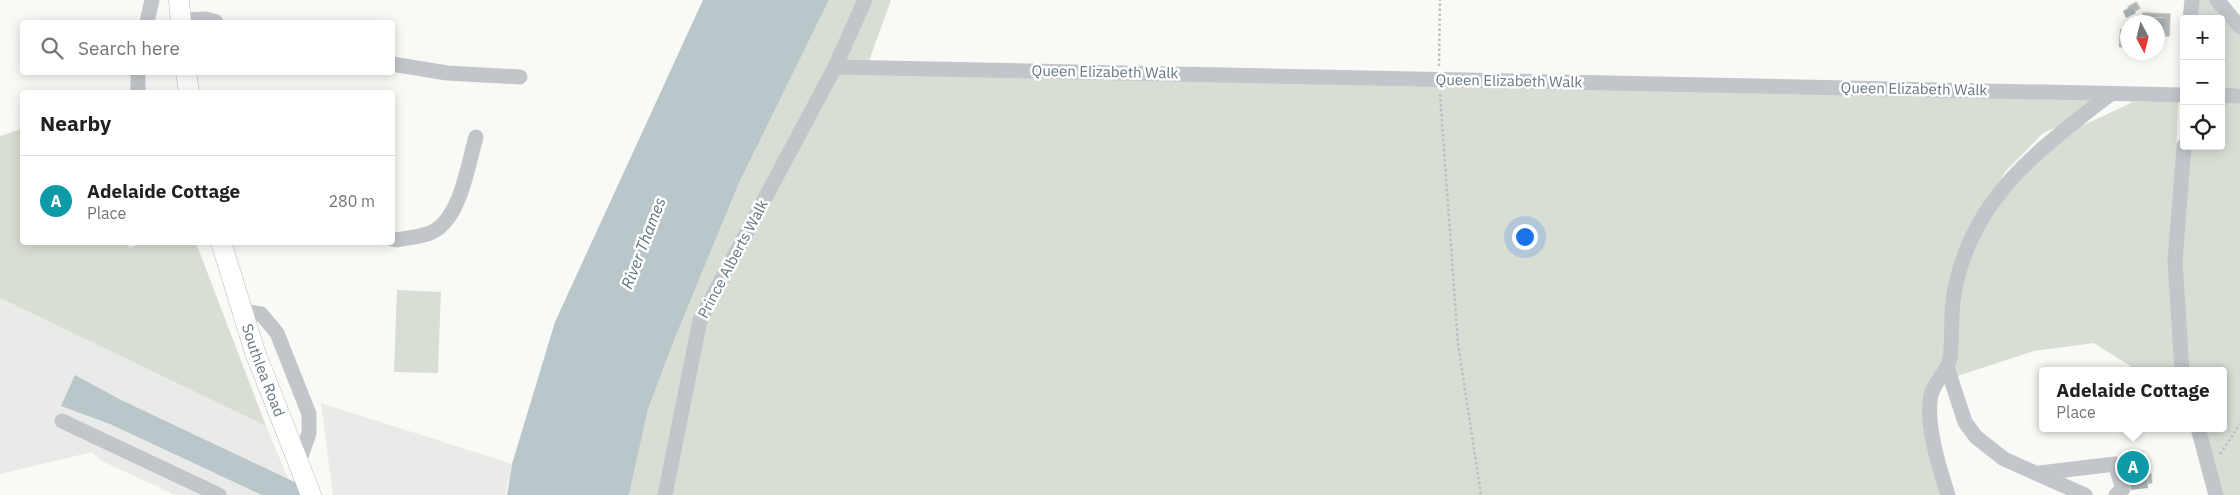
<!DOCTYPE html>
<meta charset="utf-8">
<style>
:root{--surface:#fff;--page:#f2f2f2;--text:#202124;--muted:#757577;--line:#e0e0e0;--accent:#7c3aed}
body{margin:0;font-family:"IBM Plex Sans",sans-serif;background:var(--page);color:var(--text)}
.controls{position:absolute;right:15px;top:15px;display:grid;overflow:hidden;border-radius:5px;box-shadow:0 2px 12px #0003}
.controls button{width:45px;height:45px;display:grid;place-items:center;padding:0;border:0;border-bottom:1px solid var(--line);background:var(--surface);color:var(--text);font:25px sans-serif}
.compass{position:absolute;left:2120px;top:15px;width:45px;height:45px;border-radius:50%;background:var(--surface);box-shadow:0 2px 12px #0003;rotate:173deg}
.you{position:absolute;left:1524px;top:236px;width:18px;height:18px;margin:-12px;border:4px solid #fff;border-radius:50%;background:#1a73e8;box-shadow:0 0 0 8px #1a73e833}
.badge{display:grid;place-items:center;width:32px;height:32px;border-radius:50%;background:var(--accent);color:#fff;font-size:16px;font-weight:700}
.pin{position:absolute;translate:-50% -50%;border:2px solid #fff;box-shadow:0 1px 5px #0006}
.popup{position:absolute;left:2039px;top:367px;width:188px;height:65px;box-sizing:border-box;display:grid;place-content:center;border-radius:5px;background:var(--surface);filter:drop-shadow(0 1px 4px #0005);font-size:16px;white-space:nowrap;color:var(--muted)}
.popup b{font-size:19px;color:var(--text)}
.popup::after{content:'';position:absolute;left:50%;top:100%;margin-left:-10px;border:10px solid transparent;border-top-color:var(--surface)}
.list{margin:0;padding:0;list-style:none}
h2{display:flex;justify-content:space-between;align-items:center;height:65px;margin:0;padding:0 20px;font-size:21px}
h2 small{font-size:16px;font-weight:400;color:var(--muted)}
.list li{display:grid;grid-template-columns:32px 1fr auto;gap:15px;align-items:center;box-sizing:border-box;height:90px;padding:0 20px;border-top:1px solid var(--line)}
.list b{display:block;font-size:19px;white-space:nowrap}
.list p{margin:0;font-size:16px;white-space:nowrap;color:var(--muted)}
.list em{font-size:16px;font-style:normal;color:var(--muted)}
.icon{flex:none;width:28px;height:28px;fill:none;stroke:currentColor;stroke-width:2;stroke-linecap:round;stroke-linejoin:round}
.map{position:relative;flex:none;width:2240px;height:495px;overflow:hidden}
.search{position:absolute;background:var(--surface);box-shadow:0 2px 12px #0003;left:20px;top:20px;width:375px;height:55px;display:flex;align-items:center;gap:12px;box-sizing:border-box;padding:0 18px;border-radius:5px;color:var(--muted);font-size:19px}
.panel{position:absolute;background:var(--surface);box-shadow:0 2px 12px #0003;left:20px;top:90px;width:375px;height:155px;border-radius:5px}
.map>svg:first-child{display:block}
</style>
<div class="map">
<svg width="2240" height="495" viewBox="0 0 2240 495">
<defs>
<filter id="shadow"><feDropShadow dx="4.5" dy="-4.5" stdDeviation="0" flood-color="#0004"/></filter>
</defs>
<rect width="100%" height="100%" fill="#f9f9f6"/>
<g fill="#eaeae9">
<path d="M0,298l266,128 29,69h-120l-75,-35 -8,-8 -92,22z"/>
<path d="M321,403l191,61 -7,31h-172z"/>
</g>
<g fill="#d9ded5">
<path d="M829,0h62l-25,69 1249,32 -72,32 -38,39 -44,75 -17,117 -13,13 15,118h-1317l19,-86 27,-71 64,-155z"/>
<path d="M2198,0h15l27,34v54l-19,1v-70h-24z"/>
<path d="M2133,102h45l-6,183 3,86h-37l-44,-28 -60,8 -80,26 2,-75 12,-47 20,-42 72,-77z"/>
<path d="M2221,102h19v393h-22l-21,-67h26v-57h-37c-8,-75 -3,-150 2,-225h33z"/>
<path d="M22,129v113l104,1 4,5 11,-5h55l70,183 -266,-128v-162z"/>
<path d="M397,290l44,2 -3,81 -44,-1z"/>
</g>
<g fill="#b9c7ca">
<path d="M703,0h126l-90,183 -64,155 -27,71 -19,86h-122l5,-31 43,-142z"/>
<path d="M75,375l46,25 201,95h-60l-152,-71 -49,-18z"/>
</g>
<g fill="#a8b2b7" filter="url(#shadow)">
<path d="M2132,6l4,7 -10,5 -3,-7z"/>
<path d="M2138,17l28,1 -1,23h-7v-19h-20z"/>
<path d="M2120,29h7l-1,19 -7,-1z"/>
<path d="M2130,52h24v5l-14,1 1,-2h-11z"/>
<path d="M2138,455l3,23h6l1,10 -17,2 -5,-34z"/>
</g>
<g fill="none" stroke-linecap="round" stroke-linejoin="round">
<g stroke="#b5babe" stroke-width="21">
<g id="major">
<path d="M179,0l2,22"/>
<path d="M186,72l3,20"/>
<path id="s1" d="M221,242l34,110 56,143"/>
</g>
</g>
<g stroke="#bcbfc1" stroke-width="2.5" stroke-dasharray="2.5 2.5" stroke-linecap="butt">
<path d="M1439,66l1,-66"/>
<path d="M1440,94l18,250 23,151"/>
<path d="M2220,454l20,-30"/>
</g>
<g stroke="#c2c6ca" stroke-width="15">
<path d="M2217,0l23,27"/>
<path d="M2190,19l2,-19"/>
<path d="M181,20l25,-1 10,3"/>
<path d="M147,22l5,-22"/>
<path d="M392,64l55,9 73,4"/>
<path d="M835,67l1349,28"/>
<path d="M138,72v20"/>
<path d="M2221,95l19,1"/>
<path d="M392,239l5,1c11,-3 28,-3 37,-9 27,-15 34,-67 42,-94"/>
<path d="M242,311l19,3 16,19 32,81v19l-10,29"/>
<path d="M1947,367l18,55 11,15 28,22 81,36"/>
<path d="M2182,371l-7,-110 9,-115"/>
<path d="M62,421l157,74"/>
<path d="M2198,428l18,67"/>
<path d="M2040,473l75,-9 8,25 -7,6"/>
<path d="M665,495l35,-175 135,-253 30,-67"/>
<path d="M1948,495c-9,-28 -23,-72 -17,-100 3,-14 17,-23 19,-37 3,-21 0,-43 4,-64 17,-97 84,-143 156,-200"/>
</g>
<use href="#major" stroke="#fff" stroke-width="20"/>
</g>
<g text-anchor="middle" stroke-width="5" stroke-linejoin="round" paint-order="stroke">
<g font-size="15" fill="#647681" stroke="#fff">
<text transform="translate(1105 72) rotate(1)" y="5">Queen Elizabeth Walk</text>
<text transform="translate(1509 81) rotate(1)" y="5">Queen Elizabeth Walk</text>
<text transform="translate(1914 89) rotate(1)" y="5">Queen Elizabeth Walk</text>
<text transform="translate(733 259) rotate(-62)" y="5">Prince Alberts Walk</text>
<text dy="5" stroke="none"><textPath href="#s1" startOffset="135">Southlea Road</textPath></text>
</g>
<g font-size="16" font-style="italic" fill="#5e767c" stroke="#fff">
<text transform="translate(643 243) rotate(-69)" y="6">River Thames</text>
</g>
</g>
</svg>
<div class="controls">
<button>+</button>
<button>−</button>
<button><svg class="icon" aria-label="locate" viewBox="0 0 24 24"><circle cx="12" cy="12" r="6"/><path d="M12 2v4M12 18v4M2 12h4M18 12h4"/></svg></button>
</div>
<svg class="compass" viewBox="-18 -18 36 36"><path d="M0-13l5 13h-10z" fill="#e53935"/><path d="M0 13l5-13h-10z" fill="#757577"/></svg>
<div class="you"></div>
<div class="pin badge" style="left:2133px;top:467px;background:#0f9aa8">A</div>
<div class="popup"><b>Adelaide Cottage</b>Place</div>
<div class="search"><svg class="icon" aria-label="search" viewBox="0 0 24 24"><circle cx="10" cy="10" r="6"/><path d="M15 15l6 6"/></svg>Search here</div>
<section class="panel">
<h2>Nearby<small></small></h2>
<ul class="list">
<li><span class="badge" style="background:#0f9aa8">A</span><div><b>Adelaide Cottage</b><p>Place</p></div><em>280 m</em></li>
</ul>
</section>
</div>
